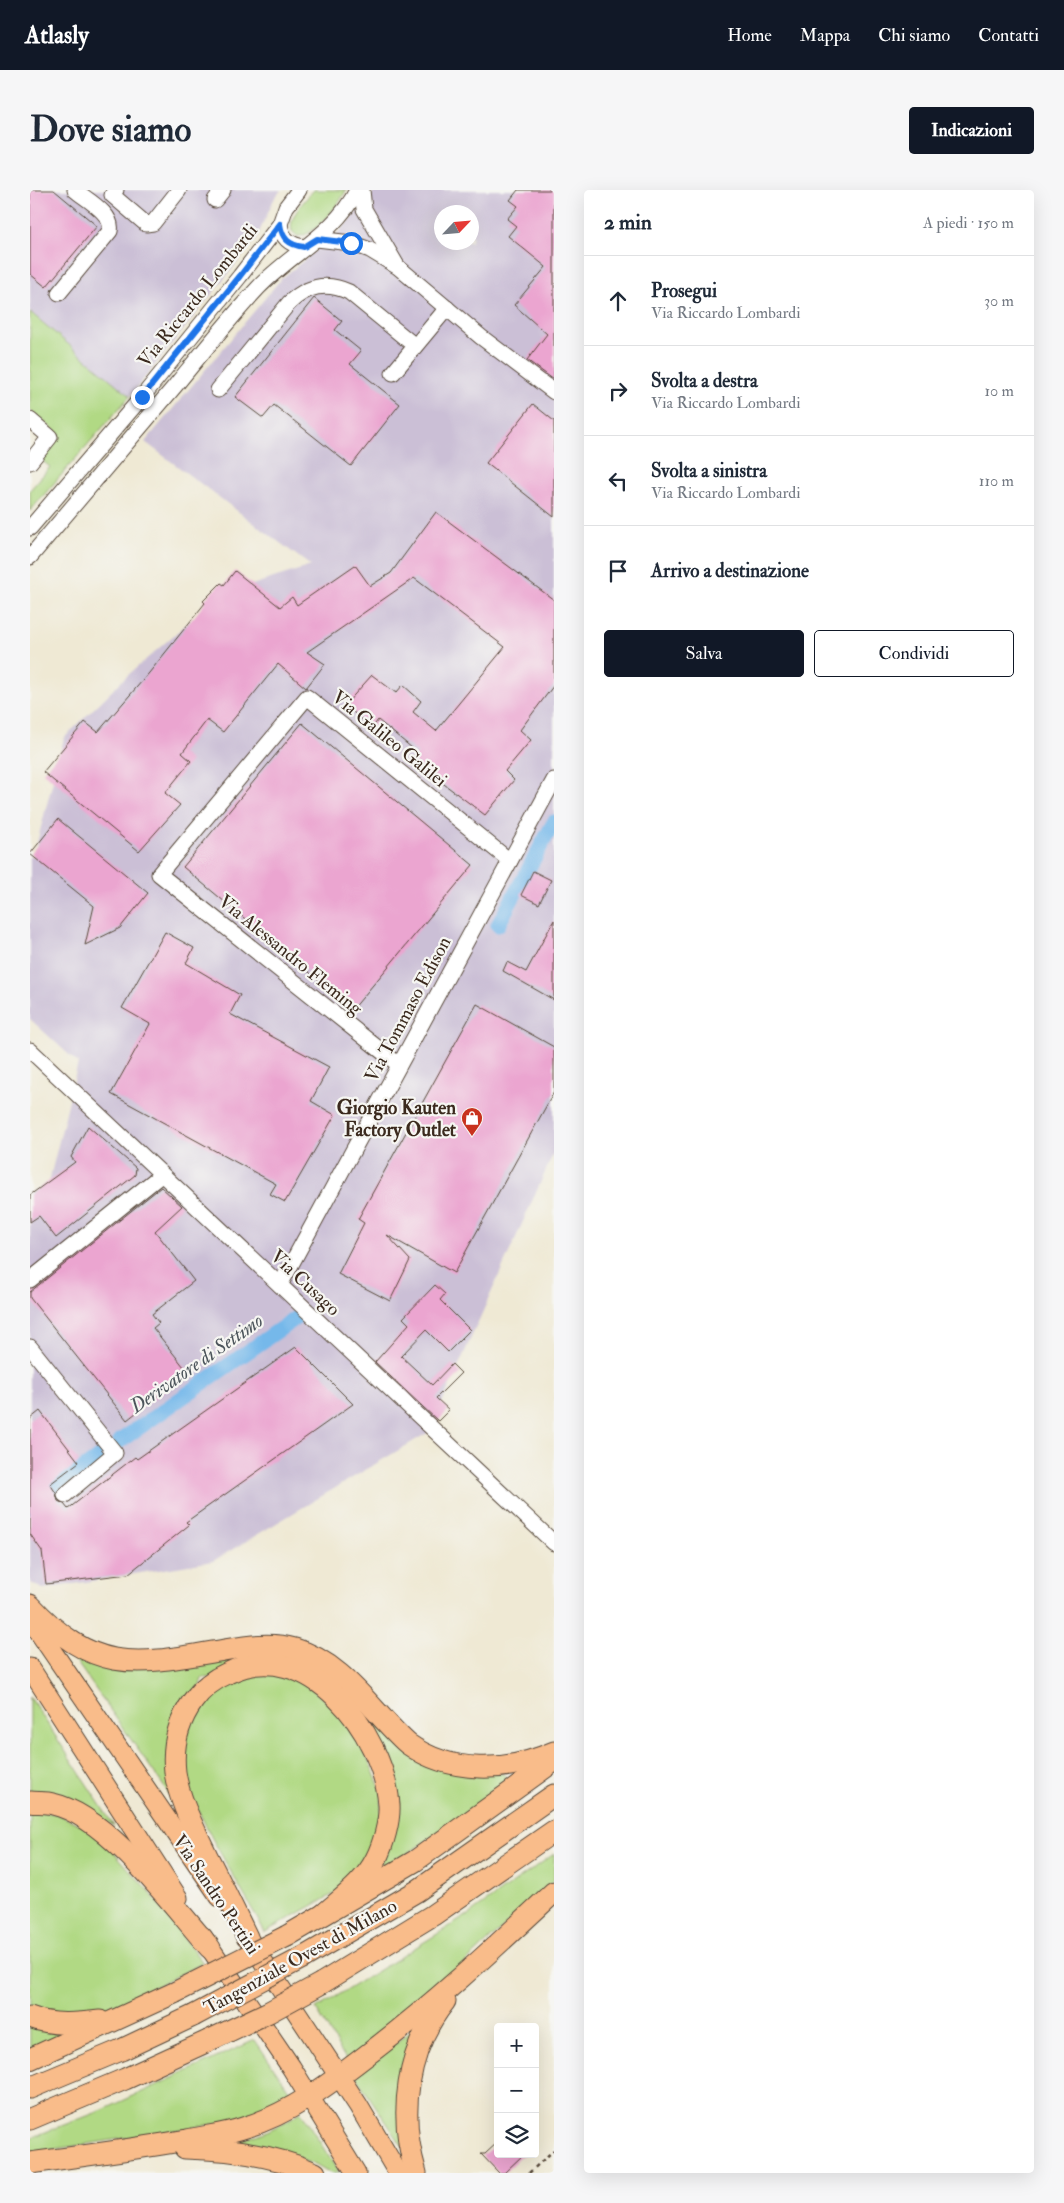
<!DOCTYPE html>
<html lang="it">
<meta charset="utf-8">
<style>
:root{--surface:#fff;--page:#f6f6f7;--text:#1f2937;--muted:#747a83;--line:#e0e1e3;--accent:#111827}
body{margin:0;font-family:"IM FELL Double Pica",serif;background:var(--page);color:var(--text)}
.controls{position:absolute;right:15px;bottom:15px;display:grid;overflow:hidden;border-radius:5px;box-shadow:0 5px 20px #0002}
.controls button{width:45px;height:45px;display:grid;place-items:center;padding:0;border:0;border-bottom:1px solid var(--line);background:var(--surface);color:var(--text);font:25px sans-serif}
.compass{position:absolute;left:404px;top:15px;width:45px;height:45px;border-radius:50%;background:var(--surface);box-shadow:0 5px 20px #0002;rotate:64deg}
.stop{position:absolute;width:15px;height:15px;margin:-11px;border:4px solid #1a73e8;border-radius:50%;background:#fff}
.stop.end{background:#1a73e8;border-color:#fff;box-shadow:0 1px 5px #0008}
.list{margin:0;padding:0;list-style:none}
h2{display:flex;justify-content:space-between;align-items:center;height:65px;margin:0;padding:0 20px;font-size:21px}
h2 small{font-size:16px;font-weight:400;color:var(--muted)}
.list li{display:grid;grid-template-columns:32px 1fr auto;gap:15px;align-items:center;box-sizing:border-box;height:90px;padding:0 20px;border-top:1px solid var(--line)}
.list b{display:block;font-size:19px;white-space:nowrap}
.list p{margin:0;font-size:16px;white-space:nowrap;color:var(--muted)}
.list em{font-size:16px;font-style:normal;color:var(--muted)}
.actions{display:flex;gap:10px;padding:15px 20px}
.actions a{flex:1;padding:11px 0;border:1px solid var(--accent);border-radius:5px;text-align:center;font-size:18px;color:var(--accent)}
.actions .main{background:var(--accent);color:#fff}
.icon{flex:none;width:28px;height:28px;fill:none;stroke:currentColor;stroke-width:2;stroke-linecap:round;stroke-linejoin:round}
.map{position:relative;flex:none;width:524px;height:1983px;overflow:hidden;border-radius:5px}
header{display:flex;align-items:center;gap:30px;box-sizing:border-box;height:70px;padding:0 25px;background:var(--accent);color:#fff}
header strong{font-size:24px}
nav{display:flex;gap:28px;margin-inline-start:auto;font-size:18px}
.intro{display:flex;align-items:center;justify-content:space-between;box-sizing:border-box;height:120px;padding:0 30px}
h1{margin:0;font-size:35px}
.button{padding:12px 22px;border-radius:5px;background:var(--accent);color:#fff;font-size:18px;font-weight:700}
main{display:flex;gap:30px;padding:0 30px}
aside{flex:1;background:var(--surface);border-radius:5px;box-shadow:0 5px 20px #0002}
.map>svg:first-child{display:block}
</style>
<header>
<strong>Atlasly</strong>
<nav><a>Home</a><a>Mappa</a><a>Chi siamo</a><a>Contatti</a></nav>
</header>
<div class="intro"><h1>Dove siamo</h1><a class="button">Indicazioni</a></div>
<main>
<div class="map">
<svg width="524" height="1983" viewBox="0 0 524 1983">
<rect width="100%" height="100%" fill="#f6f6f2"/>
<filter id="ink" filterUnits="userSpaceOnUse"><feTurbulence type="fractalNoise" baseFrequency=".02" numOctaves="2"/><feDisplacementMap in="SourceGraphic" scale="10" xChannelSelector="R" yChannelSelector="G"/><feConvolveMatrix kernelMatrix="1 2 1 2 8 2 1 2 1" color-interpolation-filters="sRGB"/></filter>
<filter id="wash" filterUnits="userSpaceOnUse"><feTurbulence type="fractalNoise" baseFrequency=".0096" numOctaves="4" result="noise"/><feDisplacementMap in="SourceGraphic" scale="20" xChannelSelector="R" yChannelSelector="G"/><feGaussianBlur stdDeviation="1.12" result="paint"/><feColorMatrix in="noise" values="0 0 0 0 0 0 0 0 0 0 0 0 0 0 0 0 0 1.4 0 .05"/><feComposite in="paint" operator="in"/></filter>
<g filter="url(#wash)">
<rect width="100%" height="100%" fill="#efe9d4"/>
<g fill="#cbbfd6" fill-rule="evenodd">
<path d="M0,0h251l-7,9 -18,40 -126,157 -100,-84z"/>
<path d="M345,0h179v962l-125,280 -216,129 -170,28 -13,-6v-390l19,-11 29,-119 -48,-44v-163l3,2 31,-120 63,-62 93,-81 91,-29 -166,-124 136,-163 59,-48zM412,22h30v30h-30z"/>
</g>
<g fill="#b1d984" stroke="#768251">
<path d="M284,0h32c-6,14 -33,48 -49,46l-5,-5c-4,-14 13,-31 22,-41z"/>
<path d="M0,122l100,84 -100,115v-21l20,-23 -10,-8 20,-24 -30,-25z"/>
<path d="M34,1454l20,12 158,-3 71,10 71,68 121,44 5,8 -132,91 20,-78 -84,-126 -112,8 -30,120z"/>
<path d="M227,1481l45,8 53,50 27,63 -2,32 -15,41 -28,27 -72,40 -52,-92 -25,-50 -6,-20 6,-48 19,-29z"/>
<path d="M0,1507l84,129 -25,-15 -59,-16z"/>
<path d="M0,1620l27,4 39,18 56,63 51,68 -96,47 -44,6 -33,-8z"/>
<path d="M524,1664v26l-99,92 -108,89 -31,-52 152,-94z"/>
<path d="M0,1837l34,7 -34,14z"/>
<path d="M387,1837l-14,120 -49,-73z"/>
<path d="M225,1850l38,56 -21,12 -39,13 -203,32v-15l73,-28z"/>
<path d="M271,1922l38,61h-8l-16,-9 -86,-21c30,-7 46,-14 72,-31z"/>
</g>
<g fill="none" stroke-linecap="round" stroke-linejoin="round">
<g stroke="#74b8ea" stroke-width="15">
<path d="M468,735l56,-103"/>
<path d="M90,1251l176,-123"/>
<path d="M0,1317l71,-51"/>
</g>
</g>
<g id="blocks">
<g fill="#eba5d0">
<path d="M0,0h24l43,36 -51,61 -16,-13z"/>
<path d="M488,0h36v190l-27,-20 20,-26 -33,-29 32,-38 -38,-31 8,-10 -9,-7 11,-13 -8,-6z"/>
<path d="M284,108l28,23 -7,9 26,21 -11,13 50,40 -49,62 -77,-61 -11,13 -28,-21z"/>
<path d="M503,214l21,17v96l-68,-54z"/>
<path d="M406,322l118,88v85l-34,45 11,10 -26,31 9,9 -29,35 -73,-55 6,-7 -40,-33 -6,8 -27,-23 27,-30 24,18 7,-8 18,16 -8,11 23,19 69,-84 -91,-69 -107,74 18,12 -19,24 -28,-24 -55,68 -16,-12 -25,33 9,8 -26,32 15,12 -41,46 -96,-79 42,-50 13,10 51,-59 56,-70 -2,-2 18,-18 3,2 11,-14 45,36 12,-10 5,8 58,-40 15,21 21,-13z"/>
<path d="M272,533l171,142 -120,144 -170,-142z"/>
<path d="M28,629l90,74 -28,35 -35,17 9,-39 -64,-52z"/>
<path d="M503,681l18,9 -12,24 -18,-9z"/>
<path d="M524,730v80l-51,-29 4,-9 19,10z"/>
<path d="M135,742l29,16 -8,15 54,32 -10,19 99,53 -18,34 24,14 -50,87 -15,-8 6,-10 -165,-90 39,-70 -28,-16z"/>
<path d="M447,814l77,43v45l-100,181 -67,-38 23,25 -20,41 -52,-27 26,-51 -6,-4z"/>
<path d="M58,936l48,42 -1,7 -79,63 -17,-22 -9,6v-27l45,-33 -4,-5z"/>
<path d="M131,997l21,19 -27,25 39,50 -42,33 7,9 -6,5 35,44 -61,48 -97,-122v-6z"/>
<path d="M405,1095l10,9 -5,6 30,30 -22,22 -22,-22 -25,26 31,29 20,-21 9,9 -25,25 13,12 -11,11 -63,-59 34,-38 -6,-6z"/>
<path d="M266,1157l57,57 -167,118 3,3 -61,49 -82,10 -4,-33 -12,-17v-115l10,-8 39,51 -29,22 6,9 2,8 6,3 4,5 67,-52 2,2z"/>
<path d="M468,1952v12h26l-20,19h-5l-18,-19h4z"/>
</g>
</g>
</g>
<g filter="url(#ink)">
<use href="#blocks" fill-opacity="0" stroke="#564739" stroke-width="1"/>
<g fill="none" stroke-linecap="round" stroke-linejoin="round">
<g stroke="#564739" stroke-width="17">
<g id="minor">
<path d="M86,0l-4,5 34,29 7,-1 26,-33"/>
<path d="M332,0l2,19 32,55"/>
<path d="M185,10l8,-10"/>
<path d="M250,34c2,15 10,21 24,23"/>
<path d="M287,49l34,4 19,7 28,17 83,70 73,55"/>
<path d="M29,103l51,-62c4,-17 -23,-31 -35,-41"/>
<path d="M363,183l54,-65"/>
<path d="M188,200l71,-87c18,-17 37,-22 60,-11l66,54"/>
<path d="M0,230l20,17 -20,25"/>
<path d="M0,338l112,-131 98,-121 40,-52 6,-17 13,-17"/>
<path d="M0,367c48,-57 96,-114 145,-171 27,-33 54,-67 83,-98 32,-34 78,-55 99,-98"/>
<path d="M0,860l524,493"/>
<path d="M369,875l-240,-191 148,-177 203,164"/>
<path d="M0,1090l131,-105"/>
<path d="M250,1095l274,-505"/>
<path d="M0,1157l85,106 -50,42"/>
</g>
</g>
<g stroke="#564739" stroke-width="21">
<g id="major">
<path d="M0,1429l190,278"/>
<path d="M0,1478l148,230"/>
<path d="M172,1746l89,131 65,106"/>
<path d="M219,1750l109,165 40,68"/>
</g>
</g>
<g stroke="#564739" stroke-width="23">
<g id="highway">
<path d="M0,1415c66,71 106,60 194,45 23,-4 48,-8 71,-1 49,14 77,63 113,95 42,30 99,29 146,8"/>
<path d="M0,1612c7,1 16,0 23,2 55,12 120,102 157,144"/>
<path d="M257,1746l128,-75 139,-100"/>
<path d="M217,1747c-13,-27 -26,-54 -40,-81 -12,-26 -28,-55 -32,-84 -3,-27 3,-50 18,-71 9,-13 21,-22 35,-28 79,-40 156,60 161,132 1,16 -6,40 -13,54 -11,23 -34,39 -52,55"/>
<path d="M274,1767l113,-66 137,-96"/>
<path d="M292,1793l111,-68 121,-84"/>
<path d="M0,1827c23,9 46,7 70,4"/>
<path d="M0,1869l144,-66"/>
<path d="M0,1898l91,-38 72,-34"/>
<path d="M0,1929l95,-40 83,-38"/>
<path d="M155,1958c44,1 90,7 130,25"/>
<path d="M0,1973c52,-7 105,-14 157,-23 20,-4 40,-6 59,-13 43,-13 82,-42 117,-69 68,-51 129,-108 191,-166"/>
<path d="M386,1983c-18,-59 -10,-123 29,-172"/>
</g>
</g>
<path stroke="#564739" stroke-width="2.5" stroke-dasharray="4 4" stroke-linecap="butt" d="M499,1983l25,-23"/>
<use href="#minor" stroke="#fff" stroke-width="15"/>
<use href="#major" stroke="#f9bc8a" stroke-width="19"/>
<use href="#highway" stroke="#f9bc8a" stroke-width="21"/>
<g stroke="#564739" stroke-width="23" stroke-linecap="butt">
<g id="highway-bridge">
<path d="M144,1803l113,-57"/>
<path d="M163,1826l111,-59"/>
<path d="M178,1851l61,-29 53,-29"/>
</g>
</g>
<use href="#highway-bridge" stroke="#f9bc8a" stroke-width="21"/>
</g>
</g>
<g fill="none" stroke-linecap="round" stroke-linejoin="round" filter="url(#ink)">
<path stroke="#1a73e8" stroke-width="6" d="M112,207l98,-121 40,-52c2,15 9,21 24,23l13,-8 34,4"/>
</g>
<defs>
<g id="shop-pin" transform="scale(1.125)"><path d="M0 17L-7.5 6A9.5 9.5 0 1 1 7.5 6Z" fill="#c8321e" stroke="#f6f6f2"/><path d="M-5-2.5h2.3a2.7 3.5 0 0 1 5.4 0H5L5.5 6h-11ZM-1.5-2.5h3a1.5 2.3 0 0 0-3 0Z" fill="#fff"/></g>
</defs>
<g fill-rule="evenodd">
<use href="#shop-pin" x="442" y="928"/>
</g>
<g text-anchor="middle" stroke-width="4.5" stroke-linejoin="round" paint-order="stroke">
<g font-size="19" fill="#3b2a1e" stroke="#f6f6f2">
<text transform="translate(167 105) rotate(-51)" y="7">Via Riccardo Lombardi</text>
<text transform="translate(360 548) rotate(39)" y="7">Via Galileo Galilei</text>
<text transform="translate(261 764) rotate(39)" y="7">Via Alessandro Fleming</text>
<text transform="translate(377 819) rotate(-62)" y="7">Via Tommaso Edison</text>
<text transform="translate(276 1092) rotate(43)" y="7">Via Cusago</text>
<text transform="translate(187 1704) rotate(56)" y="7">Via Sandro Pertini</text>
<text transform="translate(270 1766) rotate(-29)" y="7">Tangenziale Ovest di Milano</text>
</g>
<g font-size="19" font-weight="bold" fill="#3b2a1e" stroke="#f6f6f2" text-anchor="end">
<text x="426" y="924">Giorgio Kauten<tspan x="426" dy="22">Factory Outlet</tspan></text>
</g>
<g font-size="20" font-style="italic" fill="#4c555b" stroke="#f6f6f2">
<text transform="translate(166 1173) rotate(-35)" y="7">Derivatore di Settimo</text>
</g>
</g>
</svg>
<div class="controls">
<button>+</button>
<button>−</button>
<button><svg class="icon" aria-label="layers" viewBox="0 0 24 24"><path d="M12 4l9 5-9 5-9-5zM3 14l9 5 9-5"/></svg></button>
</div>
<svg class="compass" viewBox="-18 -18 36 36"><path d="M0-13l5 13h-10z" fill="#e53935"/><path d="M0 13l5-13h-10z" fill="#747a83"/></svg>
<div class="stop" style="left:321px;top:53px"></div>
<div class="stop end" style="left:112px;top:207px"></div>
</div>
<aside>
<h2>2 min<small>A piedi · 150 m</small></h2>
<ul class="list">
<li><svg class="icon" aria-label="ahead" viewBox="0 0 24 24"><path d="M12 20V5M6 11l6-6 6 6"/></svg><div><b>Prosegui</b><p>Via Riccardo Lombardi</p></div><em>30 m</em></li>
<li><svg class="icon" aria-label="right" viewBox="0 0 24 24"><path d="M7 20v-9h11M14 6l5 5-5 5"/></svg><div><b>Svolta a destra</b><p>Via Riccardo Lombardi</p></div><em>10 m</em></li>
<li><svg class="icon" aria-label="left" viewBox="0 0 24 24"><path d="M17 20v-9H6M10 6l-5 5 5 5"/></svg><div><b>Svolta a sinistra</b><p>Via Riccardo Lombardi</p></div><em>110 m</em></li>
<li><svg class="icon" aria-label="arrive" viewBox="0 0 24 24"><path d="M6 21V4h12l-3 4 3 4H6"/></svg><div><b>Arrivo a destinazione</b></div></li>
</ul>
<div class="actions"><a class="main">Salva</a><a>Condividi</a></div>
</aside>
</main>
